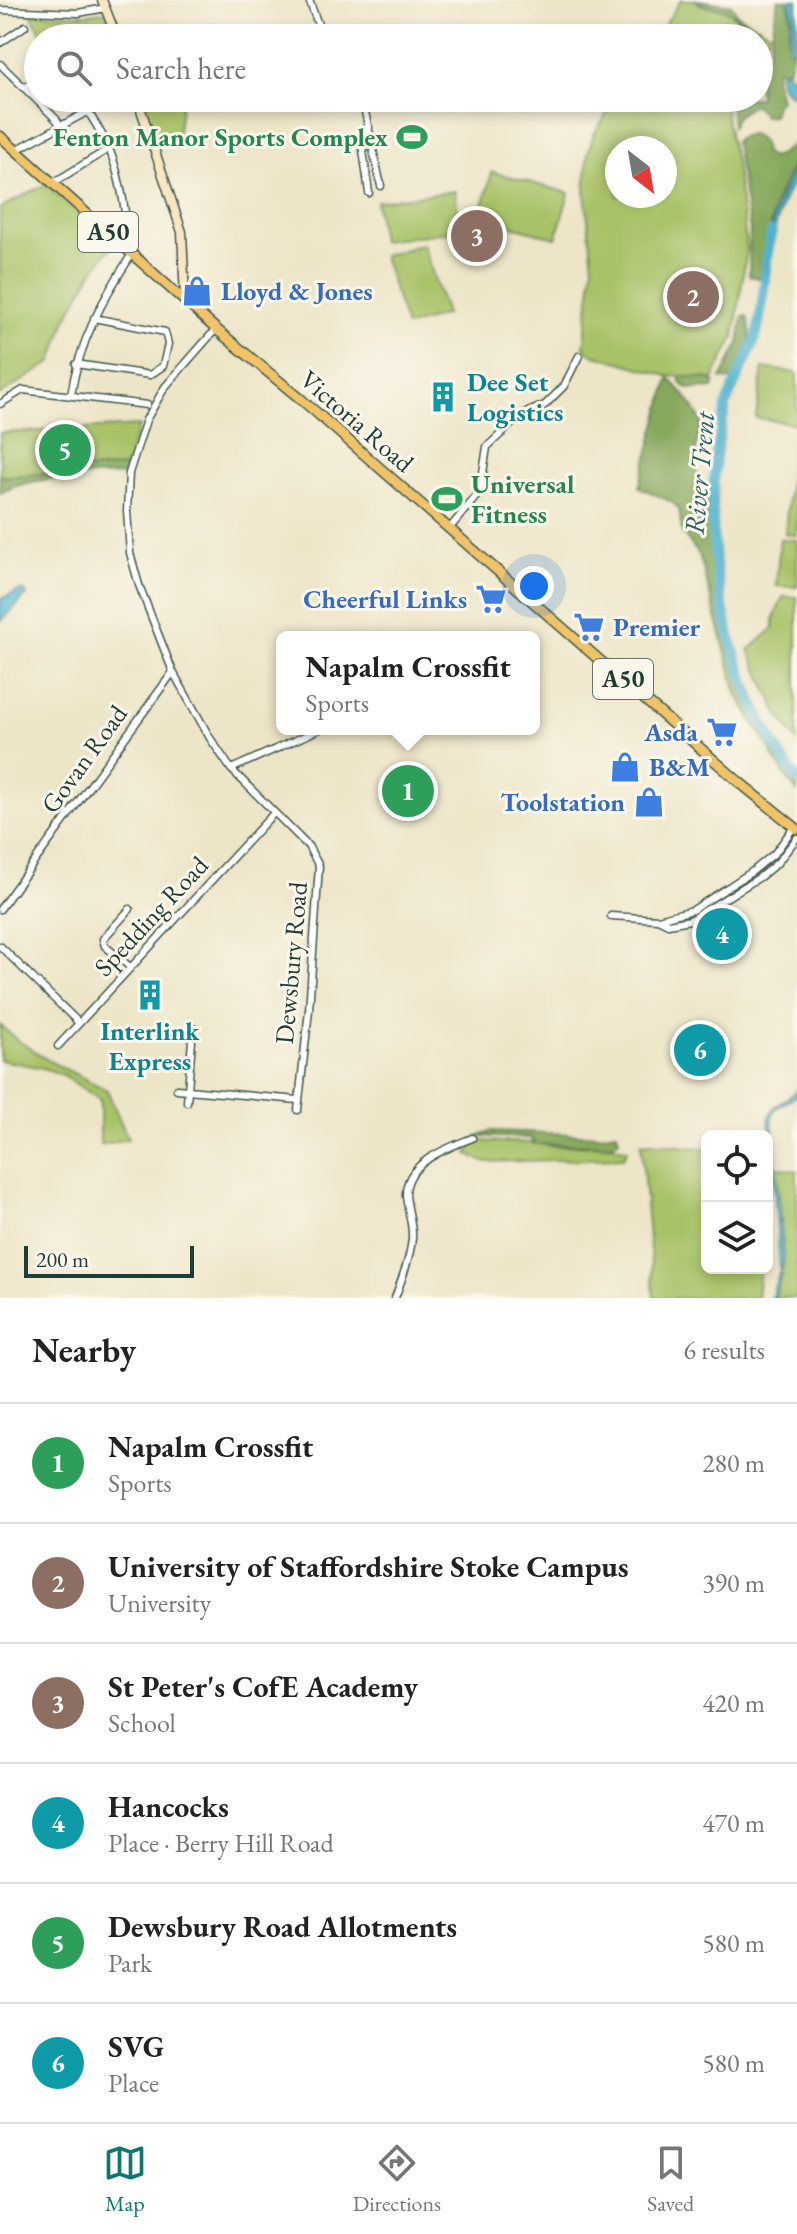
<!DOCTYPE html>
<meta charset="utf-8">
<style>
:root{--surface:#fff;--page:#f6f6f6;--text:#222;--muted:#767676;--line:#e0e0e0;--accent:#0f766e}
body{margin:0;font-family:"EB Garamond",serif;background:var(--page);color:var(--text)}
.controls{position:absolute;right:24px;bottom:24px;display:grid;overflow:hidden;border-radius:12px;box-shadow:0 4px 12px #0003}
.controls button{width:72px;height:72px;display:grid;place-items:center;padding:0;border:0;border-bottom:2px solid var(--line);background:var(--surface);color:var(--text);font:40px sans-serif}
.compass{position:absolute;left:605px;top:136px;width:72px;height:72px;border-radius:50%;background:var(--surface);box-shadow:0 4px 12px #0003;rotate:149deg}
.scale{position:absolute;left:24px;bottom:20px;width:170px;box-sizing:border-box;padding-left:8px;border:4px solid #1f3d34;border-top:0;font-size:22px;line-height:28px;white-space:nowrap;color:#1f3d34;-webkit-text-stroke:6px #fbf7ec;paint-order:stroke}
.you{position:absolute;left:534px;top:586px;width:28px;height:28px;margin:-20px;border:6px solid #fff;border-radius:50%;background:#1a73e8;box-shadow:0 0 0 12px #1a73e833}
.badge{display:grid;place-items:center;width:52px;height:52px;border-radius:50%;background:var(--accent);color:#fff;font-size:26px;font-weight:700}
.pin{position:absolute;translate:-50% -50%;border:4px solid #fff;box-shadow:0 2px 8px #0006}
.popup{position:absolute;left:276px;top:631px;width:264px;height:104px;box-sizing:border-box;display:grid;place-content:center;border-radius:12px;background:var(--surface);filter:drop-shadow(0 2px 6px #0005);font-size:26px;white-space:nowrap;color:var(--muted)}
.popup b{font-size:30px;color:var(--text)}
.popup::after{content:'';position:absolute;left:50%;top:100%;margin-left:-16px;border:16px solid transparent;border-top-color:var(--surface)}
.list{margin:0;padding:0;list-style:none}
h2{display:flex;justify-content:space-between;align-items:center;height:104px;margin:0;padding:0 32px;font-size:34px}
h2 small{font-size:26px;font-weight:400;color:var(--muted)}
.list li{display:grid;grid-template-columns:52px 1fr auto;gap:24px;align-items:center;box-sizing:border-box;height:120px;padding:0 32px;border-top:2px solid var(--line)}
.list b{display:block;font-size:30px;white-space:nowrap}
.list p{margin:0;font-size:26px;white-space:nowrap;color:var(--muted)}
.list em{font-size:26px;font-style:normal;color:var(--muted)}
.icon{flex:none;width:44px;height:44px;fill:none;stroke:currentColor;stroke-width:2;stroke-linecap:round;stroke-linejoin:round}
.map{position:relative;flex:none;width:797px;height:1298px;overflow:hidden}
.search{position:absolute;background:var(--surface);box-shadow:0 4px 12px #0003;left:24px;right:24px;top:24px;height:88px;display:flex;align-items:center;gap:20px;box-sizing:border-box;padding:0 28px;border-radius:44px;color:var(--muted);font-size:30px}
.sheet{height:824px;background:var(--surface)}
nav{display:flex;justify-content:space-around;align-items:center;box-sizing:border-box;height:112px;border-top:2px solid var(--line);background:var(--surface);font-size:22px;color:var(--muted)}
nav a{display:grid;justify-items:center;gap:4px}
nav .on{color:var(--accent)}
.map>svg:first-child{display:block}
</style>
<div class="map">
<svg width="797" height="1298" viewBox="0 0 797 1298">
<rect width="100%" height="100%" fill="#fbf7ec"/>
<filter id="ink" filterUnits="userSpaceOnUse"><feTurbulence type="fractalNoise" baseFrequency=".0125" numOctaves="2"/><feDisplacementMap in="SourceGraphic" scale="16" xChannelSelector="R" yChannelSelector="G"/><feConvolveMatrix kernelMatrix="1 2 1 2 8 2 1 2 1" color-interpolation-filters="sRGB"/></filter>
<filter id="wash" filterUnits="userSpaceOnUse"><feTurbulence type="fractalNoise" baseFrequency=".006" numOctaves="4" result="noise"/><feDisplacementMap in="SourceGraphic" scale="32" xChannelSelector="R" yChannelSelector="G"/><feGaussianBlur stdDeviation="1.8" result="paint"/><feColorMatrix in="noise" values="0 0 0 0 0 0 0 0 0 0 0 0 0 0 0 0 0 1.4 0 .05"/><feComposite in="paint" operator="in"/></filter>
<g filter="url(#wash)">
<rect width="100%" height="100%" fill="#ede5c7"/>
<g fill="#a8c268" stroke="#64804e" stroke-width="2" fill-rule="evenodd">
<path d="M681,0h15l5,5 27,5 9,9 33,13 -11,27v-21h-103z"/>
<path d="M105,11l8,20 -4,2 -6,-8 -9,3 1,5 -14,5h-37l-13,-24h60z"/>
<path d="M141,98h41l-5,41 -21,5z"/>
<path d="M617,98h111l-3,7 2,18 9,44 11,81 -13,90 -21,41 -45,-3 -76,-22 -8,-6 9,-82 -8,-74 3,-39 6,-19zM617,148h48v48h-48z"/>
<path d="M492,172l77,21 -13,45 -76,-21z"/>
<path d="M46,184l67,61 -21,27 -26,48 -14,42 -52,33v-187z"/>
<path d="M455,191l5,39 -79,11 -5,-40z"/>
<path d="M423,244l23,70 -40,13 -23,-71z"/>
<path d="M763,368l34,5v51l-41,-6z"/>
<path d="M139,426l-14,41 -125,10v-44z"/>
<path d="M793,441h4v94l-12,-1z"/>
<path d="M780,539l17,1v47l-21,-1z"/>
<path d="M783,597h14v144l-19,-27 -29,-64 25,-22v-10z"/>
<path d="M0,1025l17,15 34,22 56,28 21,49 -28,6v-45l-37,-25 -20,-7 -43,-8z"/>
<path d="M475,1141l59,2 16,3 62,-1 15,5 -4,8 -139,4 -16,-8z"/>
<path d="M651,1143l56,6v119h53l-3,30h-103l-13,-154z"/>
<path d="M775,1166l22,5v127h-24l8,-27z"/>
</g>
<g fill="#86a85c" stroke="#527248" stroke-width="2">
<path d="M696,0l35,5 7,10 22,12 -1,3c-11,-5 -20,-13 -30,-18 -11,-7 -22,-2 -33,-12z"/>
<path d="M778,0h10l3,17 -4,32 6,3 -5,18 -11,-1 -2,10 5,21 -5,5 -2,10 -9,1 -10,-12 -17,12 -5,10 -2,-23 6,-5h23v-30l10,-17z"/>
<path d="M750,134c10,2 14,9 15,19l6,5 11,-5 15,-13c0,26 -15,41 -22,65 -7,24 -6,50 -16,73l-10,-2 1,-47 -15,-87 2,-4z"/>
<path d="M743,316h4c8,22 0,46 -15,64l-11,-1 18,-36z"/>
<path d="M680,376l24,2 11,3 -2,7 -25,1 -8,-7z"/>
<path d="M669,378l20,22 13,23c-6,19 -8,40 -4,60l9,5 4,55 16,93 20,57 30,60 20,30v9l-10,-13 -50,-85 -38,-140 -17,-21 -3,-24 -7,-7 -33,-15z"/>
<path d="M125,467l-1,8c-38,2 -91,0 -124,18v-16z"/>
<path d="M491,1131l109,4 17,-3 2,8 -7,5 -77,-1 -5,-6 -53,-2z"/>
</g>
<g fill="#51b2cf" stroke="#387882" stroke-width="2">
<path d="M790,0h7v49h-7l3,-31z"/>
<path d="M781,70l16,8v19c-13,-4 -21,-14 -16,-27z"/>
<path d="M797,160v11l-15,34 -11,37 -4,-1 13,-44z"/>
<path d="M22,590l3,1 2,4 -27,27v-23z"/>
<path d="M797,1089l-1,7 -20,13 -4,8 12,143 -9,38h-4l9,-29 -11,-152c5,-15 20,-16 28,-28z"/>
</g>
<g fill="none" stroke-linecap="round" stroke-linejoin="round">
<path stroke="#51b2cf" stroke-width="10" d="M772,231c-8,33 -7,68 -15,102 -7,26 -24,48 -31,73 -33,124 -2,270 71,373"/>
</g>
</g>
<g filter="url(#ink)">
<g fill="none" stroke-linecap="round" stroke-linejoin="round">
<g stroke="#3e564a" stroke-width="9">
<g id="street">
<path d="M309,0l14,38"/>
<path d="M0,10l78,3 28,-5"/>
<path d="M98,38l9,-3"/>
<path d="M0,43l25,-17"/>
<path d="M0,64l56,55 5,7"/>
<path d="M25,87l13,-9"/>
<path d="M97,98l1,1"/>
<path d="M362,98l19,88"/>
<path d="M88,111c7,13 17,26 22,40 8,20 22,78 14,95"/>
<path d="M369,127l-7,16 7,50"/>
<path d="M16,150l97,-52"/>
<path d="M53,183l57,-35"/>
<path d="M216,329l-51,58 -19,33 -17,53 -2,38 3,42 9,32 34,87 37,66 21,31 77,77 11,20 -10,144 -11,100"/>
<path d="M76,364l74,11 13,-9 5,-22 -3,-12 -71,-14"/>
<path d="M71,395c8,-53 32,-97 61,-141"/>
<path d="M0,404l23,-14 124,15"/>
<path d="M449,529l31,-37 7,-45 34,-32 24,-10 19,-19 15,-30"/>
<path d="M231,769l89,-40"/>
<path d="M0,909l173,-237"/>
<path d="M130,909l-27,30 2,7 25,21"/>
<path d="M611,916l47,3 10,5 22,-4 70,-43 17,-14 20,-25"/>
<path d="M658,919l35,-9 60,-39 22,-18 19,-26"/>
<path d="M0,946l79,77"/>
<path d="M58,1046l215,-232"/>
<path d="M177,1089l121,11"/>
<path d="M187,1102l6,-74"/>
<path d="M395,1298c7,-20 15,-39 17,-60 1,-14 -5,-29 -6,-43 -1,-33 42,-47 66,-57"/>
</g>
</g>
<g stroke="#3e564a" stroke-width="11">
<g id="secondary">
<path d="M102,0l15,38"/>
<path d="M137,98l45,134 3,67"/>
</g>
</g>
<g stroke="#3e564a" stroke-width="12">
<path id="primary" d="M0,136l216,193 86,71 437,382 58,47"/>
</g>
<use href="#street" stroke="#fff" stroke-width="6"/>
<use href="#secondary" stroke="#f9e7c3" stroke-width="8"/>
<use href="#primary" stroke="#f0c369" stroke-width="9"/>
</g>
</g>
<defs>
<g id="stadium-bare" transform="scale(2.4)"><path d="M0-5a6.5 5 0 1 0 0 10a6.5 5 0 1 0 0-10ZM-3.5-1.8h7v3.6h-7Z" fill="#2e9e5b" stroke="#fbf7ec" stroke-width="2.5" paint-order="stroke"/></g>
<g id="shop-bare" transform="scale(2.4)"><path d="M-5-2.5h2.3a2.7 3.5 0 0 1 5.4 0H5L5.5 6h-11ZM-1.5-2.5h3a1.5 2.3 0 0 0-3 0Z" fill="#3f7fe0" stroke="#fbf7ec" stroke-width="2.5" paint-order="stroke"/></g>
<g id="building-bare" transform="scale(2.4)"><path d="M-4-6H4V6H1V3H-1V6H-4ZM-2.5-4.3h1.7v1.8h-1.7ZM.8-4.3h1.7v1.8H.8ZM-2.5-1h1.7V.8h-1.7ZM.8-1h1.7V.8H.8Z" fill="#0f9aa8" stroke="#fbf7ec" stroke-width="2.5" paint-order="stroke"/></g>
<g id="supermarket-bare" transform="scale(2.4)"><path d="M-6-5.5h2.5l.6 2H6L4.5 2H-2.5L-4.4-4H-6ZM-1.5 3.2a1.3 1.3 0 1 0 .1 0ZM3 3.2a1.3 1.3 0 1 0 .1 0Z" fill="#3f7fe0" stroke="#fbf7ec" stroke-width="2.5" paint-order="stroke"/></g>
</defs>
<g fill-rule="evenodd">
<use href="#stadium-bare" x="412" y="137"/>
<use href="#shop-bare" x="197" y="291"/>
<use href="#building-bare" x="443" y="397"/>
<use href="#stadium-bare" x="447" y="499"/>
<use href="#supermarket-bare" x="491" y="599"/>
<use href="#supermarket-bare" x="589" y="627"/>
<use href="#supermarket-bare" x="722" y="732"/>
<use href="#shop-bare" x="625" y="767"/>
<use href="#shop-bare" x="649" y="802"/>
<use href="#building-bare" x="150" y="995"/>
</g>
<g text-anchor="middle" stroke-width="6" stroke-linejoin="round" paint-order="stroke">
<g fill="#fbf7ec" stroke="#61756b" stroke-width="2">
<rect x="78" y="212" width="60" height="40" rx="6"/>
<rect x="593" y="659" width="60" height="40" rx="6"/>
</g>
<g font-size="24" font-weight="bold" fill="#1f3d34">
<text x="108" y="240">A50</text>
<text x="623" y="687">A50</text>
</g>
<g font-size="26" font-weight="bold" fill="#27864d" stroke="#fbf7ec" text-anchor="end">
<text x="388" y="146">Fenton Manor Sports Complex</text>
<text x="471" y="493" text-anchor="start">Universal<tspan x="471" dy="30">Fitness</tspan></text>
</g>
<g font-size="26" font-weight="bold" fill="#366cbe" stroke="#fbf7ec" text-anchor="start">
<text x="221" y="300">Lloyd &amp; Jones</text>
<text x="467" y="608" text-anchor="end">Cheerful Links</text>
<text x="613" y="636">Premier</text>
<text x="698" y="741" text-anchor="end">Asda</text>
<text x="649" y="776">B&amp;M</text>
<text x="625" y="811" text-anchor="end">Toolstation</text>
</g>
<g font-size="26" font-weight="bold" fill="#0d838f" stroke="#fbf7ec" text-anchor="start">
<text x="467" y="391">Dee Set<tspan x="467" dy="30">Logistics</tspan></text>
<text x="150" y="1040" text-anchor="middle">Interlink<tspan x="150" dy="30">Express</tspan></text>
</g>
<g font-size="26" fill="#1f3d34" stroke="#fbf7ec">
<text transform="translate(357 421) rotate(41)" y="9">Victoria Road</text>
<text transform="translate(84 759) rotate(-54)" y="9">Govan Road</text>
<text transform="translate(151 916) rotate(-47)" y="9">Spedding Road</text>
<text transform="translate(291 963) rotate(-85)" y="9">Dewsbury Road</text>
</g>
<g font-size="28" font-style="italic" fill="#2e6062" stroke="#fbf7ec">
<text transform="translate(699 473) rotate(-85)" y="10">River Trent</text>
</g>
</g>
</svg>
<div class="controls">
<button><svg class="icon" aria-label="locate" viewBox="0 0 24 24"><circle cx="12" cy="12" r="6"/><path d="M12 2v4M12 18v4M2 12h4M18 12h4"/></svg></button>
<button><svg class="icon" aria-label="layers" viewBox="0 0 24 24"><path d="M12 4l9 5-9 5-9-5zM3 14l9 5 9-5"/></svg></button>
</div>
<svg class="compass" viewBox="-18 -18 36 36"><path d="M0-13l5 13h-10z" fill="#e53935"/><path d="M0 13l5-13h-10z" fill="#767676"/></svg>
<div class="scale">200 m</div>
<div class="you"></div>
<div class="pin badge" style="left:408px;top:791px;background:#2e9e5b">1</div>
<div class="popup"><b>Napalm Crossfit</b>Sports</div>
<div class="pin badge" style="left:693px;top:297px;background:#8d6e63">2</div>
<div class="pin badge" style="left:477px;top:236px;background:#8d6e63">3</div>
<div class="pin badge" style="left:722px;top:934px;background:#0f9aa8">4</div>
<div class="pin badge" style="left:65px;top:450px;background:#2e9e5b">5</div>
<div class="pin badge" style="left:700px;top:1050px;background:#0f9aa8">6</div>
<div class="search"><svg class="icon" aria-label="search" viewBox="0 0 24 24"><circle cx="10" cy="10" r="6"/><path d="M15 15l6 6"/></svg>Search here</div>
</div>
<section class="sheet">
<h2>Nearby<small>6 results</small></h2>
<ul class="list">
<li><span class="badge" style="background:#2e9e5b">1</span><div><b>Napalm Crossfit</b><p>Sports</p></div><em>280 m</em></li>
<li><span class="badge" style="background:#8d6e63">2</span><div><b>University of Staffordshire Stoke Campus</b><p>University</p></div><em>390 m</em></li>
<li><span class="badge" style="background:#8d6e63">3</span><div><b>St Peter's CofE Academy</b><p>School</p></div><em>420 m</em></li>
<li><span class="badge" style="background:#0f9aa8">4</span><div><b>Hancocks</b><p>Place · Berry Hill Road</p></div><em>470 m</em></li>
<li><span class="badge" style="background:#2e9e5b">5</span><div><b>Dewsbury Road Allotments</b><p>Park</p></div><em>580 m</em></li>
<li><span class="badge" style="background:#0f9aa8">6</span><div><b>SVG</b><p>Place</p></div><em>580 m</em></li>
</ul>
</section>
<nav>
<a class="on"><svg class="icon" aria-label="map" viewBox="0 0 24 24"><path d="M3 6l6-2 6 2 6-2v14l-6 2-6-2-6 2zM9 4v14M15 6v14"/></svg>Map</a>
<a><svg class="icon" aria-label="directions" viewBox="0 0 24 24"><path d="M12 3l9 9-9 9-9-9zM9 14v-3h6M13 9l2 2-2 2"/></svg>Directions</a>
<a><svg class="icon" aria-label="saved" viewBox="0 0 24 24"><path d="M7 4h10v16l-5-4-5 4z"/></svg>Saved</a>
</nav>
